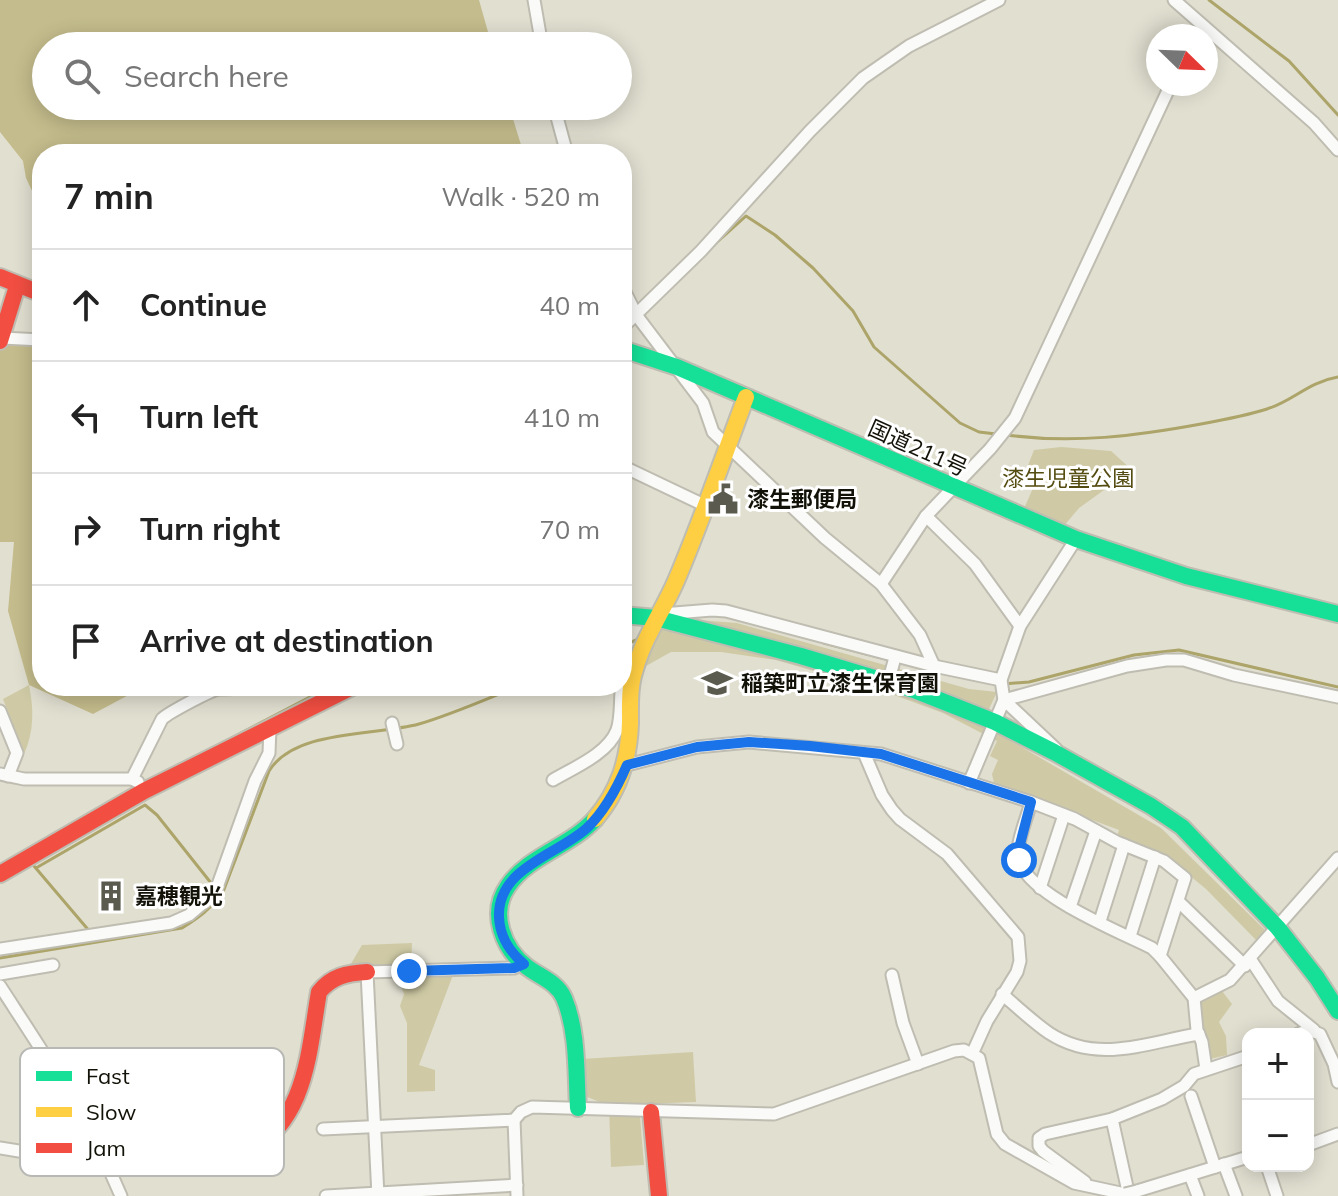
<!DOCTYPE html>
<meta charset="utf-8">
<style>
:root{--surface:#fff;--page:#f6f6f6;--text:#222;--muted:#767676;--line:#e0e0e0}
body{margin:0;font-family:Mulish,"Noto Sans JP",sans-serif;background:var(--page);color:var(--text)}
.controls{position:absolute;right:24px;bottom:24px;display:grid;overflow:hidden;border-radius:16px;box-shadow:0 4px 20px #0003}
.controls button{width:72px;height:72px;display:grid;place-items:center;padding:0;border:0;border-bottom:2px solid var(--line);background:var(--surface);color:var(--text);font:40px sans-serif}
.compass{position:absolute;left:1146px;top:24px;width:72px;height:72px;border-radius:50%;background:var(--surface);box-shadow:0 4px 20px #0003;rotate:113deg}
.stop{position:absolute;width:24px;height:24px;margin:-18px;border:6px solid #1a73e8;border-radius:50%;background:#fff}
.stop.end{background:#1a73e8;border-color:#fff;box-shadow:0 2px 8px #0008}
.list{margin:0;padding:0;list-style:none}
h2{display:flex;justify-content:space-between;align-items:center;height:104px;margin:0;padding:0 32px;font-size:34px}
h2 small{font-size:26px;font-weight:400;color:var(--muted)}
.list li{display:grid;grid-template-columns:52px 1fr auto;gap:24px;align-items:center;box-sizing:border-box;height:112px;padding:0 32px;border-top:2px solid var(--line)}
.list b{display:block;font-size:30px;white-space:nowrap}
.list em{font-size:26px;font-style:normal;color:var(--muted)}
.icon{flex:none;width:44px;height:44px;fill:none;stroke:currentColor;stroke-width:2;stroke-linecap:round;stroke-linejoin:round}
.map{position:relative;flex:none;width:1338px;height:1196px;overflow:hidden}
.search{position:absolute;background:var(--surface);box-shadow:0 4px 20px #0003;left:32px;top:32px;width:600px;height:88px;display:flex;align-items:center;gap:20px;box-sizing:border-box;padding:0 28px;border-radius:44px;color:var(--muted);font-size:30px}
.panel{position:absolute;background:var(--surface);box-shadow:0 4px 20px #0003;left:32px;top:144px;width:600px;height:552px;border-radius:32px}
.map>svg:first-child{display:block}
</style>
<div class="map">
<svg width="1338" height="1196" viewBox="0 0 1338 1196">
<rect width="100%" height="100%" fill="#e1dfd0"/>
<g fill="#cfcaa5">
<path d="M1061,447l50,4 21,19 -53,38 -16,19 -40,-16 14,-32 -12,-6 9,-23z"/>
<path d="M684,619l53,4 232,66 28,3 -15,32 179,104 105,103 -9,10 -51,-52 -40,-33 -49,-20 2,-6 -125,-47 -2,-9 6,-14 -8,-4 7,-15 -54,-28 -57,-21 -110,-32 -55,-8h-50l-34,19 15,-38z"/>
<path d="M29,685c5,24 5,47 -5,69l-21,-55z"/>
<path d="M412,943l-1,28 4,6 38,-2 -34,90 16,5v21l-28,1v-69l-7,-17 4,-12 -5,-14 14,-2 -4,-7 -64,3 17,-29z"/>
<path d="M1222,991l10,13 -13,18 7,14 1,19 -17,4c-6,-20 -12,-39 -8,-60z"/>
<path d="M693,1052l3,50 -57,2 5,61 -33,2 -2,-61 -24,-10 -3,-37z"/>
</g>
<g fill="#c4bc8c">
<path d="M0,0h479l13,46h-446v60h463l13,42 -1,6h-479v58l-16,-34 -3,-17 -23,-29z"/>
<path d="M42,340v346h97l-1,4 -45,24 -64,-29 -21,-74 6,-69h-14v-201z"/>
</g>
<g fill="none" stroke-linecap="round" stroke-linejoin="round">
<g stroke="#aca469" stroke-width="3">
<path d="M1209,0l80,61 49,54"/>
<path d="M715,244l31,-28 29,19 38,33 40,43 21,36 86,76 19,9 17,2"/>
<path d="M1007,435c66,9 129,1 194,-11 22,-4 44,-8 66,-15 26,-8 41,-27 71,-32"/>
<path d="M824,643l62,16"/>
<path d="M622,646l19,-8"/>
<path d="M933,671l62,13"/>
<path d="M1003,684l26,-2 105,-27 45,-5 159,37"/>
<path d="M203,753l128,-67"/>
<path d="M34,866l57,67"/>
<path d="M36,868l109,-63 12,10 58,73"/>
<path d="M0,958l182,-30c16,-10 30,-20 41,-36l46,-121c26,-42 106,-35 150,-47 34,-10 67,-25 100,-38"/>
</g>
<g stroke="#bfbdb1" stroke-width="15">
<g id="street">
<path d="M534,0l8,46"/>
<path d="M1174,0l140,123 24,27"/>
<path d="M554,106l13,48"/>
<path d="M622,286l15,30 66,87 10,29 112,106 56,46 39,51 14,31"/>
<path d="M622,328l79,-77 109,-120 53,-53 46,-32 90,-46"/>
<path d="M2,338l40,2"/>
<path d="M622,466l84,40"/>
<path d="M926,516l49,48 45,62"/>
<path d="M881,584l45,-68 64,-67 25,-31 156,-334"/>
<path d="M662,614l50,-4 14,1 208,55 67,14"/>
<path d="M891,672l3,-11"/>
<path d="M1004,700l123,-34 39,-6h18l50,15 104,22"/>
<path d="M1004,700l52,49"/>
<path d="M0,711l17,42 -9,23"/>
<path d="M392,723l5,21"/>
<path d="M864,753l18,42 10,15 8,9 47,35 71,83 2,24 -3,11 -30,49 -14,31"/>
<path d="M627,765l70,-18 52,-5 132,12 150,48 44,17 42,23 47,19 21,17 -25,78 34,42 3,32 5,12 4,27"/>
<path d="M0,774l24,5h108l6,3"/>
<path d="M132,779l30,-60c6,-6 49,-29 57,-30 11,-1 20,1 32,-3"/>
<path d="M553,780c20,-12 55,-26 64,-50 4,-12 3,-25 4,-38h10"/>
<path d="M969,783l35,-83 -3,-20 19,-54 56,-87"/>
<path d="M1031,802c-4,16 -14,38 -13,54 4,37 102,76 134,92l8,8"/>
<path d="M1040,888l24,-73"/>
<path d="M1178,901l67,65"/>
<path d="M1070,907l26,-76"/>
<path d="M1100,921l24,-76"/>
<path d="M1130,936l25,-79"/>
<path d="M0,949l171,-26 18,-8 26,-22 40,-112 14,-28 1,-25"/>
<path d="M1251,960l27,41 36,29"/>
<path d="M0,974l53,-9"/>
<path d="M892,975l11,48 15,41"/>
<path d="M0,986c44,68 90,135 121,210"/>
<path d="M1002,994c15,13 31,28 47,39 49,32 98,9 150,1"/>
<path d="M1194,998l36,-18 108,-122"/>
<path d="M1298,1034l10,-4 12,4 14,30 4,18"/>
<path d="M1191,1096l24,71"/>
<path d="M514,1120l3,76"/>
<path d="M323,1129l191,-9 7,-8 11,-5 242,7 180,-63 10,-1 15,8 18,76 8,10 69,39 51,11"/>
<path d="M1308,1145l30,-11"/>
<path d="M0,1148l25,4 13,7"/>
<path d="M1224,1164l12,32"/>
<path d="M1267,1166l10,30"/>
<path d="M1190,1175l8,21"/>
<path d="M1085,1182l-42,-31 -4,-5v-8l6,-4 67,-15"/>
<path d="M1137,1191l111,-34"/>
<path d="M326,1196l191,-11"/>
<path d="M378,1196l-11,-224 147,-4 10,-4"/>
<path d="M1129,1196l-17,-77 50,-20 22,-13 10,-12 54,-18"/>
</g>
</g>
<g stroke="#bfbdb1" stroke-width="20">
<g id="fast">
<path d="M622,349l55,18 399,172 110,37 152,38"/>
<path d="M622,615l34,3 145,38 113,34 81,32 59,30 97,54 31,21 96,101 39,50 21,33"/>
<path d="M578,1108c-2,-35 0,-77 -14,-110 -7,-16 -24,-21 -37,-31 -24,-18 -38,-54 -19,-81 20,-30 63,-40 87,-67"/>
</g>
</g>
<g stroke="#bfbdb1" stroke-width="20">
<path id="slow" d="M595,819c24,-28 34,-59 35,-96 0,-18 -1,-37 5,-54 9,-32 28,-58 41,-88 26,-61 47,-123 70,-184"/>
</g>
<g stroke="#bfbdb1" stroke-width="20">
<g id="jam">
<path d="M0,277l42,17"/>
<path d="M0,341l17,-55"/>
<path d="M0,874l144,-83 210,-105"/>
<path d="M651,1112l8,84"/>
<path d="M107,1163l136,-8c64,-33 65,-100 76,-163 13,-16 28,-19 48,-20"/>
</g>
</g>
<use href="#street" stroke="#fafaf8" stroke-width="11"/>
<use href="#fast" stroke="#16e098" stroke-width="16"/>
<use href="#slow" stroke="#ffcf43" stroke-width="16"/>
<use href="#jam" stroke="#f24e42" stroke-width="16"/>
<g stroke="#bfbdb1" stroke-width="15" stroke-linecap="butt">
<path id="street-bridge" d="M1125,1194l12,-3"/>
</g>
<use href="#street-bridge" stroke="#fafaf8" stroke-width="11"/>
</g>
<g fill="none" stroke-linecap="round" stroke-linejoin="round">
<path stroke="#1a73e8" stroke-width="10" d="M409,971l105,-3 10,-4c-15,-13 -24,-27 -25,-47 -2,-49 58,-62 88,-89 18,-17 30,-40 40,-63l70,-18 52,-5 61,4 71,8 150,48 -13,50 1,8"/>
</g>
<defs>
<g id="civic-bare" transform="scale(2.4)"><path d="M-.6-6.5H3V-4.5H.6V-3L4-1V1h2V6H-6V1h2V-1L-.6-3ZM-1.2 2.5V6h2.4V2.5Z" fill="#5b5a4e" stroke="#fff" stroke-width="2.5" paint-order="stroke"/></g>
<g id="school-bare" transform="scale(2.4)"><path d="M0-5L7-2L0 1L-7-2ZM-4 1L0 2.5L4 1V4Q0 6-4 4Z" fill="#5b5a4e" stroke="#fff" stroke-width="2.5" paint-order="stroke"/></g>
<g id="building-bare" transform="scale(2.4)"><path d="M-4-6H4V6H1V3H-1V6H-4ZM-2.5-4.3h1.7v1.8h-1.7ZM.8-4.3h1.7v1.8H.8ZM-2.5-1h1.7V.8h-1.7ZM.8-1h1.7V.8H.8Z" fill="#5b5a4e" stroke="#fff" stroke-width="2.5" paint-order="stroke"/></g>
</defs>
<g fill-rule="evenodd">
<use href="#civic-bare" x="723" y="499"/>
<use href="#school-bare" x="717" y="683"/>
<use href="#building-bare" x="111" y="896"/>
</g>
<g text-anchor="middle" stroke-width="6" stroke-linejoin="round" paint-order="stroke">
<g font-size="22" fill="#131208" stroke="#fff">
<text transform="translate(918 448) rotate(24)" y="8">国道211号</text>
</g>
<g font-size="22" fill="#544c11" stroke="#fff">
<text x="1068" y="486">漆生児童公園</text>
</g>
<g font-size="22" font-weight="bold" fill="#131208" stroke="#fff" text-anchor="start">
<text x="747" y="507">漆生郵便局</text>
<text x="741" y="691">稲築町立漆生保育園</text>
<text x="135" y="904">嘉穂観光</text>
</g>
</g>
<rect x="20" y="1048" width="264" height="128" rx="12" fill="#fff" stroke="#b8b8b5" stroke-width="2"/>
<rect x="36" y="1071" width="36" height="10" fill="#16e098"/>
<rect x="36" y="1107" width="36" height="10" fill="#ffcf43"/>
<rect x="36" y="1143" width="36" height="10" fill="#f24e42"/>
<g font-size="22" fill="#131208">
<text x="86" y="1084">Fast</text>
<text x="86" y="1120">Slow</text>
<text x="86" y="1156">Jam</text>
</g>
</svg>
<div class="controls">
<button>+</button>
<button>−</button>
</div>
<svg class="compass" viewBox="-18 -18 36 36"><path d="M0-13l5 13h-10z" fill="#e53935"/><path d="M0 13l5-13h-10z" fill="#767676"/></svg>
<div class="stop" style="left:1019px;top:860px"></div>
<div class="stop end" style="left:409px;top:971px"></div>
<div class="search"><svg class="icon" aria-label="search" viewBox="0 0 24 24"><circle cx="10" cy="10" r="6"/><path d="M15 15l6 6"/></svg>Search here</div>
<section class="panel">
<h2>7 min<small>Walk · 520 m</small></h2>
<ul class="list">
<li><svg class="icon" aria-label="ahead" viewBox="0 0 24 24"><path d="M12 20V5M6 11l6-6 6 6"/></svg><div><b>Continue</b></div><em>40 m</em></li>
<li><svg class="icon" aria-label="left" viewBox="0 0 24 24"><path d="M17 20v-9H6M10 6l-5 5 5 5"/></svg><div><b>Turn left</b></div><em>410 m</em></li>
<li><svg class="icon" aria-label="right" viewBox="0 0 24 24"><path d="M7 20v-9h11M14 6l5 5-5 5"/></svg><div><b>Turn right</b></div><em>70 m</em></li>
<li><svg class="icon" aria-label="arrive" viewBox="0 0 24 24"><path d="M6 21V4h12l-3 4 3 4H6"/></svg><div><b>Arrive at destination</b></div></li>
</ul>
</section>
</div>
